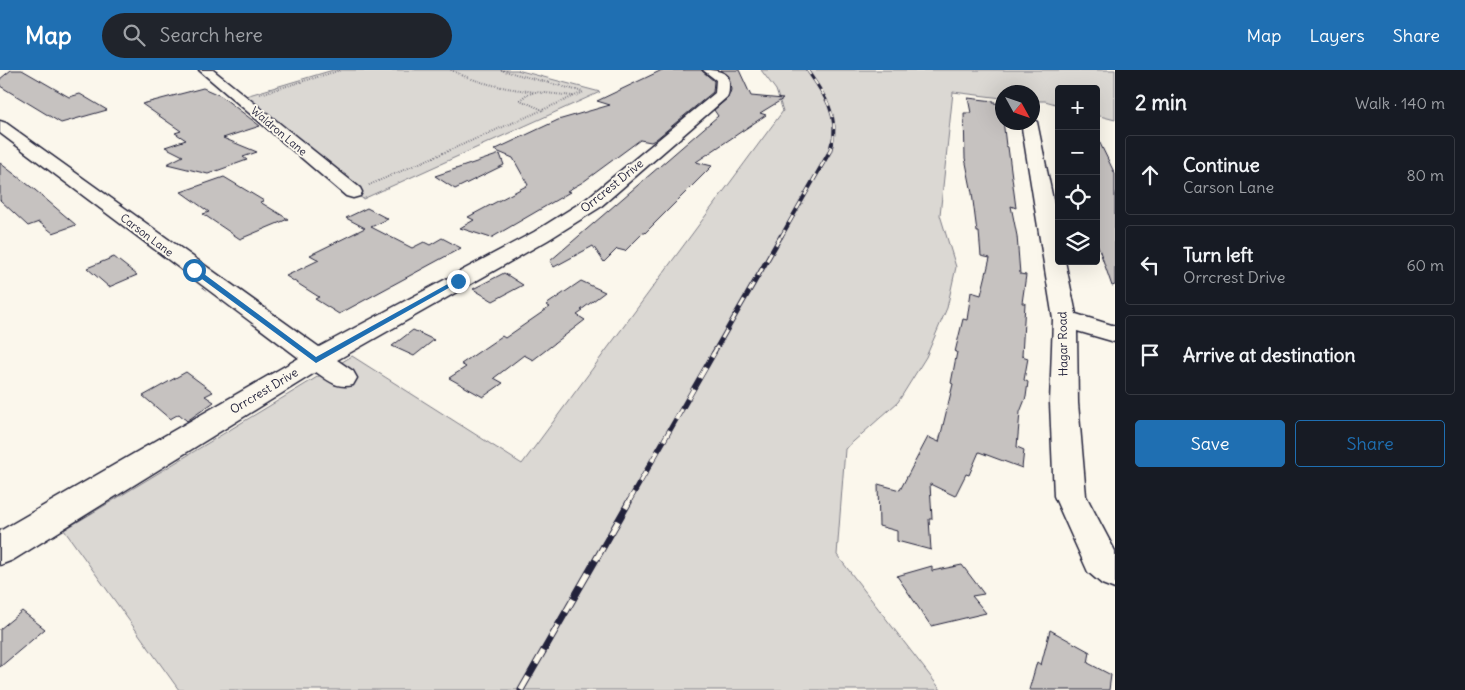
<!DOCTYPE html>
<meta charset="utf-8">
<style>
:root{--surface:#171b24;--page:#20242c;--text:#f1f3f6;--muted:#9ea1a6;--line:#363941;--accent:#1f6fb2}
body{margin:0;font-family:Delius,sans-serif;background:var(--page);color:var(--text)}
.controls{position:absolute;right:15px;top:15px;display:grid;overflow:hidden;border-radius:5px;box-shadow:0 5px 20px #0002}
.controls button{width:45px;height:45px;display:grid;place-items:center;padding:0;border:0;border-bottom:1px solid var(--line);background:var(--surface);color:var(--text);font:25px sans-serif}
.compass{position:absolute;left:995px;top:15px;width:45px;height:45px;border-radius:50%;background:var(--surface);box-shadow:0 5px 20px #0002;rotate:130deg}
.stop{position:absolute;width:15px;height:15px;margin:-11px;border:4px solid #1f6fb2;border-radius:50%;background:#fff}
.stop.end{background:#1f6fb2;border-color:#fff;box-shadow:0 1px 5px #0008}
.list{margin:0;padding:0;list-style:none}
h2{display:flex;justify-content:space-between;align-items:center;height:65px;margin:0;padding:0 20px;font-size:21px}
h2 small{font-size:16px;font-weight:400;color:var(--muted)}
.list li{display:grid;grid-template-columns:32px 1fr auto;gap:15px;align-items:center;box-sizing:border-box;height:80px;margin:0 10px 10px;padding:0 10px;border:1px solid var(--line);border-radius:5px}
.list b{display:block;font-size:19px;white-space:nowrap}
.list p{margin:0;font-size:16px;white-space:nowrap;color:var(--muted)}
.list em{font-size:16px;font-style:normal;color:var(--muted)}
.actions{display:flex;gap:10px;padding:15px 20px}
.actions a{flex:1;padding:11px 0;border:1px solid var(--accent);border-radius:5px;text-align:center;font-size:18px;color:var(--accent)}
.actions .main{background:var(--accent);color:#fff}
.icon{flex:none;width:28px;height:28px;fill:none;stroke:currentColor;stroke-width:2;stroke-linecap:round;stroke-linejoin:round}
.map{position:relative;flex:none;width:1115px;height:620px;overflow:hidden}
header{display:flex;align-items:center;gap:30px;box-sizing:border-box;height:70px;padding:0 25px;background:var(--accent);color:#fff}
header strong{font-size:24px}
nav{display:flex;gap:28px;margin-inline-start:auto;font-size:18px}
.search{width:350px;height:45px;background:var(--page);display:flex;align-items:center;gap:12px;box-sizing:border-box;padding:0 18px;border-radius:28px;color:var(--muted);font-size:19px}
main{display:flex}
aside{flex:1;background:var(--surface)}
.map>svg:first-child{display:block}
</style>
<header>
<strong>Map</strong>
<div class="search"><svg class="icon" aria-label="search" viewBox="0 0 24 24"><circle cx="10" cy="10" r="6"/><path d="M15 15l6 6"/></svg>Search here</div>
<nav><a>Map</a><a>Layers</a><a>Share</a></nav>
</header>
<main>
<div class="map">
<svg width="1115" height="620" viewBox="0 0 1115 620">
<rect width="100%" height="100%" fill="#fbf7ec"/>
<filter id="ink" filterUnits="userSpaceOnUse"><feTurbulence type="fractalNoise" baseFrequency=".02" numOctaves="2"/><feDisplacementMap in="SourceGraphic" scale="10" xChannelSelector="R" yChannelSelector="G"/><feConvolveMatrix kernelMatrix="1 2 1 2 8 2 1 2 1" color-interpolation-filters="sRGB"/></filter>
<g filter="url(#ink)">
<g fill="#dbd8d3" stroke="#7e7d87">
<path d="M333,0h184l83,22 -237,107 -124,-101z"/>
<path d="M761,0h354v50l-19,-5v-26h-37v16l-14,-4h-12l-1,-9h-30v6l-49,-6 -13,123 16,52 -9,41 -21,49 -28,45 -53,47 -8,106 104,135h-762l-115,-160 288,-174 170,108 261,-353 -7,-21z"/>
</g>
<g fill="#c6c2c0" stroke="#22223b">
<path d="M11,0h11l47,27 11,-3 27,16 -46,13 -61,-37v-7z"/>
<path d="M662,0h39l13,11 -1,11 -58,48 -4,2 -11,-2 -57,42 -16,9 3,1 -79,46 -31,-10 14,-8 -6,-3 60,-32 -15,-27 -19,-8 64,-30 52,-15 -13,-4z"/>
<path d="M721,0h18l12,26 32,3 -23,14 6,2 -70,47 16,4 -67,67h-2l-18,18 -8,-2 -13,13 -11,-16 -39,21 -4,-6 168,-145 -4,-6 14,-12 3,-8 -2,-14z"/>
<path d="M203,18l18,8 39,30 -37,12 34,14 -14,5 4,3 -39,14 -41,-10 16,-8 -18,-9 21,-7 -11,-7 6,-2 -39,-27z"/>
<path d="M968,28l26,3v2l7,1 1,7 4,35 2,1 8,61 -5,-2 6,30 3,38 6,1 -4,28h3l-3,53 6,2 -4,22 4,2 -2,15 -6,15 -3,35 7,3 -2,18 -43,-16 -10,23 -3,-1 -11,22 -25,-12 2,35h-3l2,31 -34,-9v-10l-18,-5 -1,-42 22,6 28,-53 11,5 14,-58 -2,-1 6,-31h-2l8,-33 4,1 4,-28 10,3 9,-37 -9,-2 -2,-24h-2l-5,-39 -7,-35 -1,-45h7z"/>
<path d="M1096,65l19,39v111l-3,1 -16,-46z"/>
<path d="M500,84l4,11 -49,24 -20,-13z"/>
<path d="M0,93l35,27 41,35 -23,8 -14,-11 -11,4 -28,-26z"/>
<path d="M224,107l40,24 -4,1 28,17 -48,20 -37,-25 6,-2 -28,-20z"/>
<path d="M367,138l21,11 -17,8 41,21 12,-6 6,3 12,-7 19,10 -122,66 -24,-15 4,-2 -33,-21 33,-16 -9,-5 55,-27 -19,-10z"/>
<path d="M114,187l23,18 -28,12 -22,-19z"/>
<path d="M504,203l19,12 -30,16 -20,-12z"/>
<path d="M581,211l24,11 -24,18 2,1 -6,4 8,5 -52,40 -9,-5 -30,23 9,5 -20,14 -34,-19 17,-11 -5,-3 41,-28 3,2 45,-31 -4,-2z"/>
<path d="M413,260l21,10 -20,16 -22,-10z"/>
<path d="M186,302l27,20 -8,4 9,6 -27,19 -8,-7 -9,5 -27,-23z"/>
<path d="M962,495l22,29 -12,2 14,17 -55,13 -34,-50 35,-10v5z"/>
<path d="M22,541l23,18 -45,38v-38z"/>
<path d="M1050,560l40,22 -2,11 23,12 -2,15h-80l8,-28 4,3z"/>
</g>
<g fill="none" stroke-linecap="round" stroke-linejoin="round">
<g stroke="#22223b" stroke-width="3">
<g id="street">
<path d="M199,0h14l147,118 2,4 -2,4 -7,2 -7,-2z"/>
<path d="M703,0c11,0 27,0 26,15 0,5 0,8 -2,12l-128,111 -51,32 -211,120 16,11 4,7 -4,7c-16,4 -24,-4 -37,-13l-303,188 -13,5v-34l299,-173 -299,-225v-12l6,2 313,224 215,-115 51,-32 130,-107 1,-13z"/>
<path d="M1032,48l5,4 22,107v32h6l11,53 39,12v16l-38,-11 1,72 8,93 29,55v38l-13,-5 -14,-12 -34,-76 -4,-93 3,-84 -32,-197h11z"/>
</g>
</g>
<g stroke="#22223b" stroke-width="2" stroke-dasharray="0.5 2" stroke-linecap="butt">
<path d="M451,0c39,20 80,21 122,26"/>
<path d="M501,0l82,22"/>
<path d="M533,23l-6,1 -7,6 23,10"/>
<path d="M260,24l81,-24"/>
<path d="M369,115l215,-93"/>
</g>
<use href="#street" fill="#fbf7ec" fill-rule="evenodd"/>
<g stroke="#22223b" stroke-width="3">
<path id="rail-far4" d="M807,0c16,23 33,45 25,74"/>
</g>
<g stroke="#22223b" stroke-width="4">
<path id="rail-far3" d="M781,167l49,-86 2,-8"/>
</g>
<g stroke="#22223b" stroke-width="5">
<path id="rail-far2" d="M713,284l68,-118"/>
</g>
<g stroke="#22223b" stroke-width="5.5">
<path id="rail-far1" d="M628,433l86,-150"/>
</g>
<g stroke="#22223b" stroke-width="7">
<path id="rail" d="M521,620l108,-188"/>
</g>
<use href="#rail-far4" stroke="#fbf7ec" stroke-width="2" stroke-dasharray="6" stroke-linecap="butt"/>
<use href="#rail-far3" stroke="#fbf7ec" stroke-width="2.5" stroke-dasharray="8" stroke-linecap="butt"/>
<use href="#rail-far2" stroke="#fbf7ec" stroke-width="3" stroke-dasharray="9" stroke-linecap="butt"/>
<use href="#rail-far1" stroke="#fbf7ec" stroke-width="4" stroke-dasharray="12" stroke-linecap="butt"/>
<use href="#rail" stroke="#fbf7ec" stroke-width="5" stroke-dasharray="15" stroke-linecap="butt"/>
</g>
</g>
<path fill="#1f6fb2" d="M191,198h5l120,89 139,-77 6,1 -145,82 -125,-92z"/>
<g text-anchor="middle" stroke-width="4" stroke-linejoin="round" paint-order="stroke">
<g font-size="11" fill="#22223b" stroke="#fbf7ec">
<text transform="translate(279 61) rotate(40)" y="4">Waldron Lane</text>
<text transform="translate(147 165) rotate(37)" y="4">Carson Lane</text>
</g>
<g font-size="12" fill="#22223b" stroke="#fbf7ec">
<text transform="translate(612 116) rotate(-39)" y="4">Orrcrest Drive</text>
<text transform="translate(1063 274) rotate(-91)" y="4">Hagar Road</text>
<text transform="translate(264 321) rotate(-31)" y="4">Orrcrest Drive</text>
</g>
</g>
</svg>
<div class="controls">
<button>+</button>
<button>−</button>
<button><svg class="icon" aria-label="locate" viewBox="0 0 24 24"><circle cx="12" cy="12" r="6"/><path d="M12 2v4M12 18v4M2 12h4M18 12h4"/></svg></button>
<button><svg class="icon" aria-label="layers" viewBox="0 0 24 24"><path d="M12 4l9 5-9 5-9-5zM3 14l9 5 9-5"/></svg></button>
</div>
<svg class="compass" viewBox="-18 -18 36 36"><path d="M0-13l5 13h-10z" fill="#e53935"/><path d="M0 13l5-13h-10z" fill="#9ea1a6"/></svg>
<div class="stop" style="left:194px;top:200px"></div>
<div class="stop end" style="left:458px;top:211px"></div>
</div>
<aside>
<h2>2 min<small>Walk · 140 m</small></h2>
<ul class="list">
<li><svg class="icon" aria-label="ahead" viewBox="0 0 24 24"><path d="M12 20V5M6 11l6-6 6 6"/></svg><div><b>Continue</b><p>Carson Lane</p></div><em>80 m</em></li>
<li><svg class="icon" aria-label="left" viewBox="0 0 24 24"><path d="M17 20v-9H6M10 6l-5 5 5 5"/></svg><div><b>Turn left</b><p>Orrcrest Drive</p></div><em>60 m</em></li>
<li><svg class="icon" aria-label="arrive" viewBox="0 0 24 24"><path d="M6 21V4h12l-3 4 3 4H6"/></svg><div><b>Arrive at destination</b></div></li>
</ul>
<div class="actions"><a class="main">Save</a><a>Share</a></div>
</aside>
</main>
